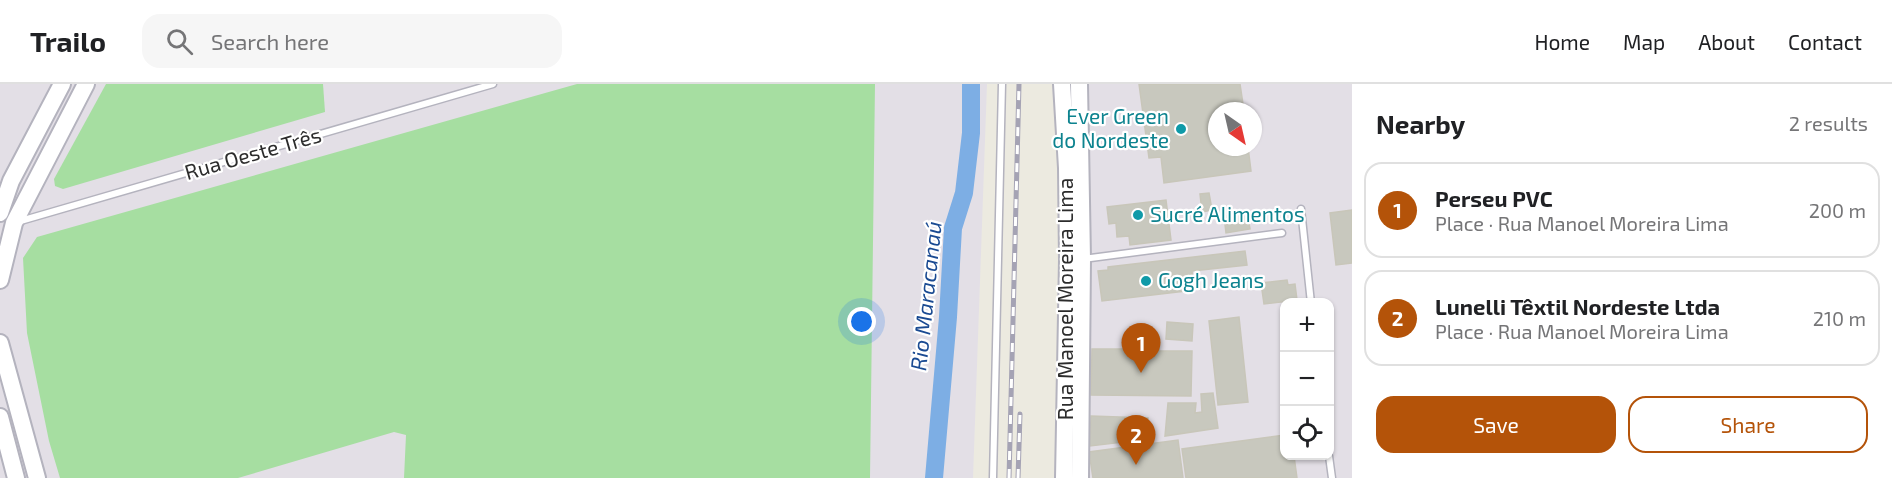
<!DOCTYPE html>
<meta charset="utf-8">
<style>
:root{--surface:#fff;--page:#f6f6f6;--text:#202124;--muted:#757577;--line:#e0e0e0;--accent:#b45309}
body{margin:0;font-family:"Exo 2",sans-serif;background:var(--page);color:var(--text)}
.controls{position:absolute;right:18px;bottom:18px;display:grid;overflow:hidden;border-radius:12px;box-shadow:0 2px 4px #0004}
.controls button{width:54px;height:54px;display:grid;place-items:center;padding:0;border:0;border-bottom:2px solid var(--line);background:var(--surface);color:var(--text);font:30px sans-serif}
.compass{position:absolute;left:1208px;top:18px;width:54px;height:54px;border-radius:50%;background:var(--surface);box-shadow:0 2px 4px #0004;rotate:146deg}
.you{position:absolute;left:862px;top:238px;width:21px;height:21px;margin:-15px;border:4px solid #fff;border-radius:50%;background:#1a73e8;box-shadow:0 0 0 9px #1a73e833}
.badge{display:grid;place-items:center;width:39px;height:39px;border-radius:50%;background:var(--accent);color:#fff;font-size:20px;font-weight:700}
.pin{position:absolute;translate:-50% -50px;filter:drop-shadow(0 2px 3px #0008)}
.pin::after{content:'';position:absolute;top:32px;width:21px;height:18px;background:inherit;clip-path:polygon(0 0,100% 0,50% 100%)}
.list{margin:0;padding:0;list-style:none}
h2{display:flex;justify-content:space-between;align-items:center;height:78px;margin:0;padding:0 24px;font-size:26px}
h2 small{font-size:20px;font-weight:400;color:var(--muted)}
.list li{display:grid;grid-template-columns:39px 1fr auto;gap:18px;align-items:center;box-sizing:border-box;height:96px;margin:0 12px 12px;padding:0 12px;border:2px solid var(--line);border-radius:18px}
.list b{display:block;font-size:22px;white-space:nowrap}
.list p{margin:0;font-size:20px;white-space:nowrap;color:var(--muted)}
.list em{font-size:20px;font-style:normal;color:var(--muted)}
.actions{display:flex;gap:12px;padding:18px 24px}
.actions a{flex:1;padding:14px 0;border:2px solid var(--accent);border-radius:18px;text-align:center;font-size:21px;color:var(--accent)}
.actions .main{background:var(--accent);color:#fff}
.icon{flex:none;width:33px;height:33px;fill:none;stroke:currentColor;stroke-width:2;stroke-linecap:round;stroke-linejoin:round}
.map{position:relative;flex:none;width:1352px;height:394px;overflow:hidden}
header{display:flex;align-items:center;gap:36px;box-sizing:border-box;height:84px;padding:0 30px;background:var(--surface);border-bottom:2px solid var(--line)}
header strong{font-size:28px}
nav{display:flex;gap:33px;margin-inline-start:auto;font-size:21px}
.search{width:420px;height:54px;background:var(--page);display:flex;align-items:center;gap:15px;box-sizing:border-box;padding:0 21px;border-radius:18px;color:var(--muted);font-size:22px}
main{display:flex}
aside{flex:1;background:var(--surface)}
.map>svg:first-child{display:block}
</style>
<header>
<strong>Trailo</strong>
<div class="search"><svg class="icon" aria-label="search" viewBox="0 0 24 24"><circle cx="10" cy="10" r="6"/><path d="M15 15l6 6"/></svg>Search here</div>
<nav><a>Home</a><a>Map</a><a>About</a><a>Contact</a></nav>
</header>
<main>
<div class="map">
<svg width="1352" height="394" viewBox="0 0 1352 394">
<rect width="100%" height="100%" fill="#eceae0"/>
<g fill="#e3dfe6" fill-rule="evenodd">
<path d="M0,0h987l-14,394h-973z"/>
<path d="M1068,0h284v394h-286zM1217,27h36v36h-36zM1284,219h46v153h-46z"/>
</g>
<g fill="#a6dea1">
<path d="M106,0h217l2,28 -262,77 -8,-3 -1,-7z"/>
<path d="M577,0h298l-5,394h-466l2,-43 -12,-3 -156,46h-178l-11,-37 -22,-108 -4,-75 14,-21z"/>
</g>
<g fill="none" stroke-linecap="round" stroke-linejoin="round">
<path stroke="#7daee4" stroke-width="18" d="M934,394l14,-161 5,-89 11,-35 7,-60v-49"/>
</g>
<g fill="#c8c8be" stroke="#c8c6b9" stroke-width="1.5">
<path d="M1139,0h101l4,27h-27v36h31l3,24 -87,12 -3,-26 -12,1z"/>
<path d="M1209,109l3,17 -10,2 -2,-18z"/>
<path d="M1166,116l5,40 -41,5 -1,-9 -12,1 -1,-14 -7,1 -2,-17z"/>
<path d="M1352,126v53l-16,2 -6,-52z"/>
<path d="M1247,128l3,17 -24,4 -2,-17z"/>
<path d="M1245,167l2,14 -55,6 2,19 -92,11 -4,-30 10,-1v-3z"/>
<path d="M1287,196l1,5 7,-1 2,16 -33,4 -3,-21z"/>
<path d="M1239,233l9,85 -30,3 -9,-84z"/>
<path d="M1167,238l26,2 -1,17 -26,-2z"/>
<path d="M1137,253h22v14h33l-1,45 -100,-1 1,-46h45z"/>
<path d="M1213,309l5,35 -53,8 3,-33h28l-1,10 7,-1 -1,-18z"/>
<path d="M1091,332l57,2v21l-58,7z"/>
<path d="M1284,351v21h10l3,22h-111l-4,-29z"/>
<path d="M1178,356l5,38h-90l-4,-26z"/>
</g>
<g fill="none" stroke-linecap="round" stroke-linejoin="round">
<g stroke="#b4b3be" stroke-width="9">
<g id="lane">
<path d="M1301,125l10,94"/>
<path d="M17,138l476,-138"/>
<path d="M1083,175l199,-26"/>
<path d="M1329,372l3,22"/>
<path d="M993,394l9,-394"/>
</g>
</g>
<g stroke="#b4b3be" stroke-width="20">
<g id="secondary">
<path d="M1062,0l5,84 1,92 -4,218"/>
<path d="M1079,0l3,175 -2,219"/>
<path d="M0,129l11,-32 51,-97"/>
<path d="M0,196l14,-57 72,-139"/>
<path d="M0,259l37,135"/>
<path d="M0,333l16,61"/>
</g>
</g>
<use href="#lane" stroke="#fff" stroke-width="6"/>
<use href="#secondary" stroke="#fff" stroke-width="16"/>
<g stroke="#a5a3b4" stroke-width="5">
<g id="rail">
<path d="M1009,394l10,-394"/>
<path d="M1018,394l2,-64"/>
</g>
</g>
<use href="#rail" stroke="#fff" stroke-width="3" stroke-dasharray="9" stroke-linecap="butt"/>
</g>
<g fill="#0f9aa8" stroke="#fff" stroke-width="2">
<circle cx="1181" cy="45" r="6"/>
<circle cx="1138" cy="131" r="6"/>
<circle cx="1146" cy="197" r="6"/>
</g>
<g text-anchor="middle" stroke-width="4.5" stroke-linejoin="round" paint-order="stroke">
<g font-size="21" fill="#0d838f" stroke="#fff" text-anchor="start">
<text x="1169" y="40" text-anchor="end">Ever Green<tspan x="1169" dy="24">do Nordeste</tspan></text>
<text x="1150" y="138">Sucré Alimentos</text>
<text x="1158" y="204">Gogh Jeans</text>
</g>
<g font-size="21" fill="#2c2c2c" stroke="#fff">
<text transform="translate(253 70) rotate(-16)" y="7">Rua Oeste Três</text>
<text transform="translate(1066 215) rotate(-90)" y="7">Rua Manoel Moreira Lima</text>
</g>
<g font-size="22" font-style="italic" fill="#1a4a92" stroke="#fff">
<text transform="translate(926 212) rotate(-84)" y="8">Rio Maracanaú</text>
</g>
</g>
</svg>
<div class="controls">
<button>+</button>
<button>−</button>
<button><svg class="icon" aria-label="locate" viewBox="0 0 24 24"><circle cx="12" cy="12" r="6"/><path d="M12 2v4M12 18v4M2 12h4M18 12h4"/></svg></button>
</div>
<svg class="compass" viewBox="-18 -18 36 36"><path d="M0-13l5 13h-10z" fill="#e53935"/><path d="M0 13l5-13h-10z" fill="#757577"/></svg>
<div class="you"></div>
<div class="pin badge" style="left:1141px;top:289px">1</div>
<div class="pin badge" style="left:1136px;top:381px">2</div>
</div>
<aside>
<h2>Nearby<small>2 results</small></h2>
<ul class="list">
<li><span class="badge">1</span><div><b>Perseu PVC</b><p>Place · Rua Manoel Moreira Lima</p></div><em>200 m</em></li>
<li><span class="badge">2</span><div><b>Lunelli Têxtil Nordeste Ltda</b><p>Place · Rua Manoel Moreira Lima</p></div><em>210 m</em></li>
</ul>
<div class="actions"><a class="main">Save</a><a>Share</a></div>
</aside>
</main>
